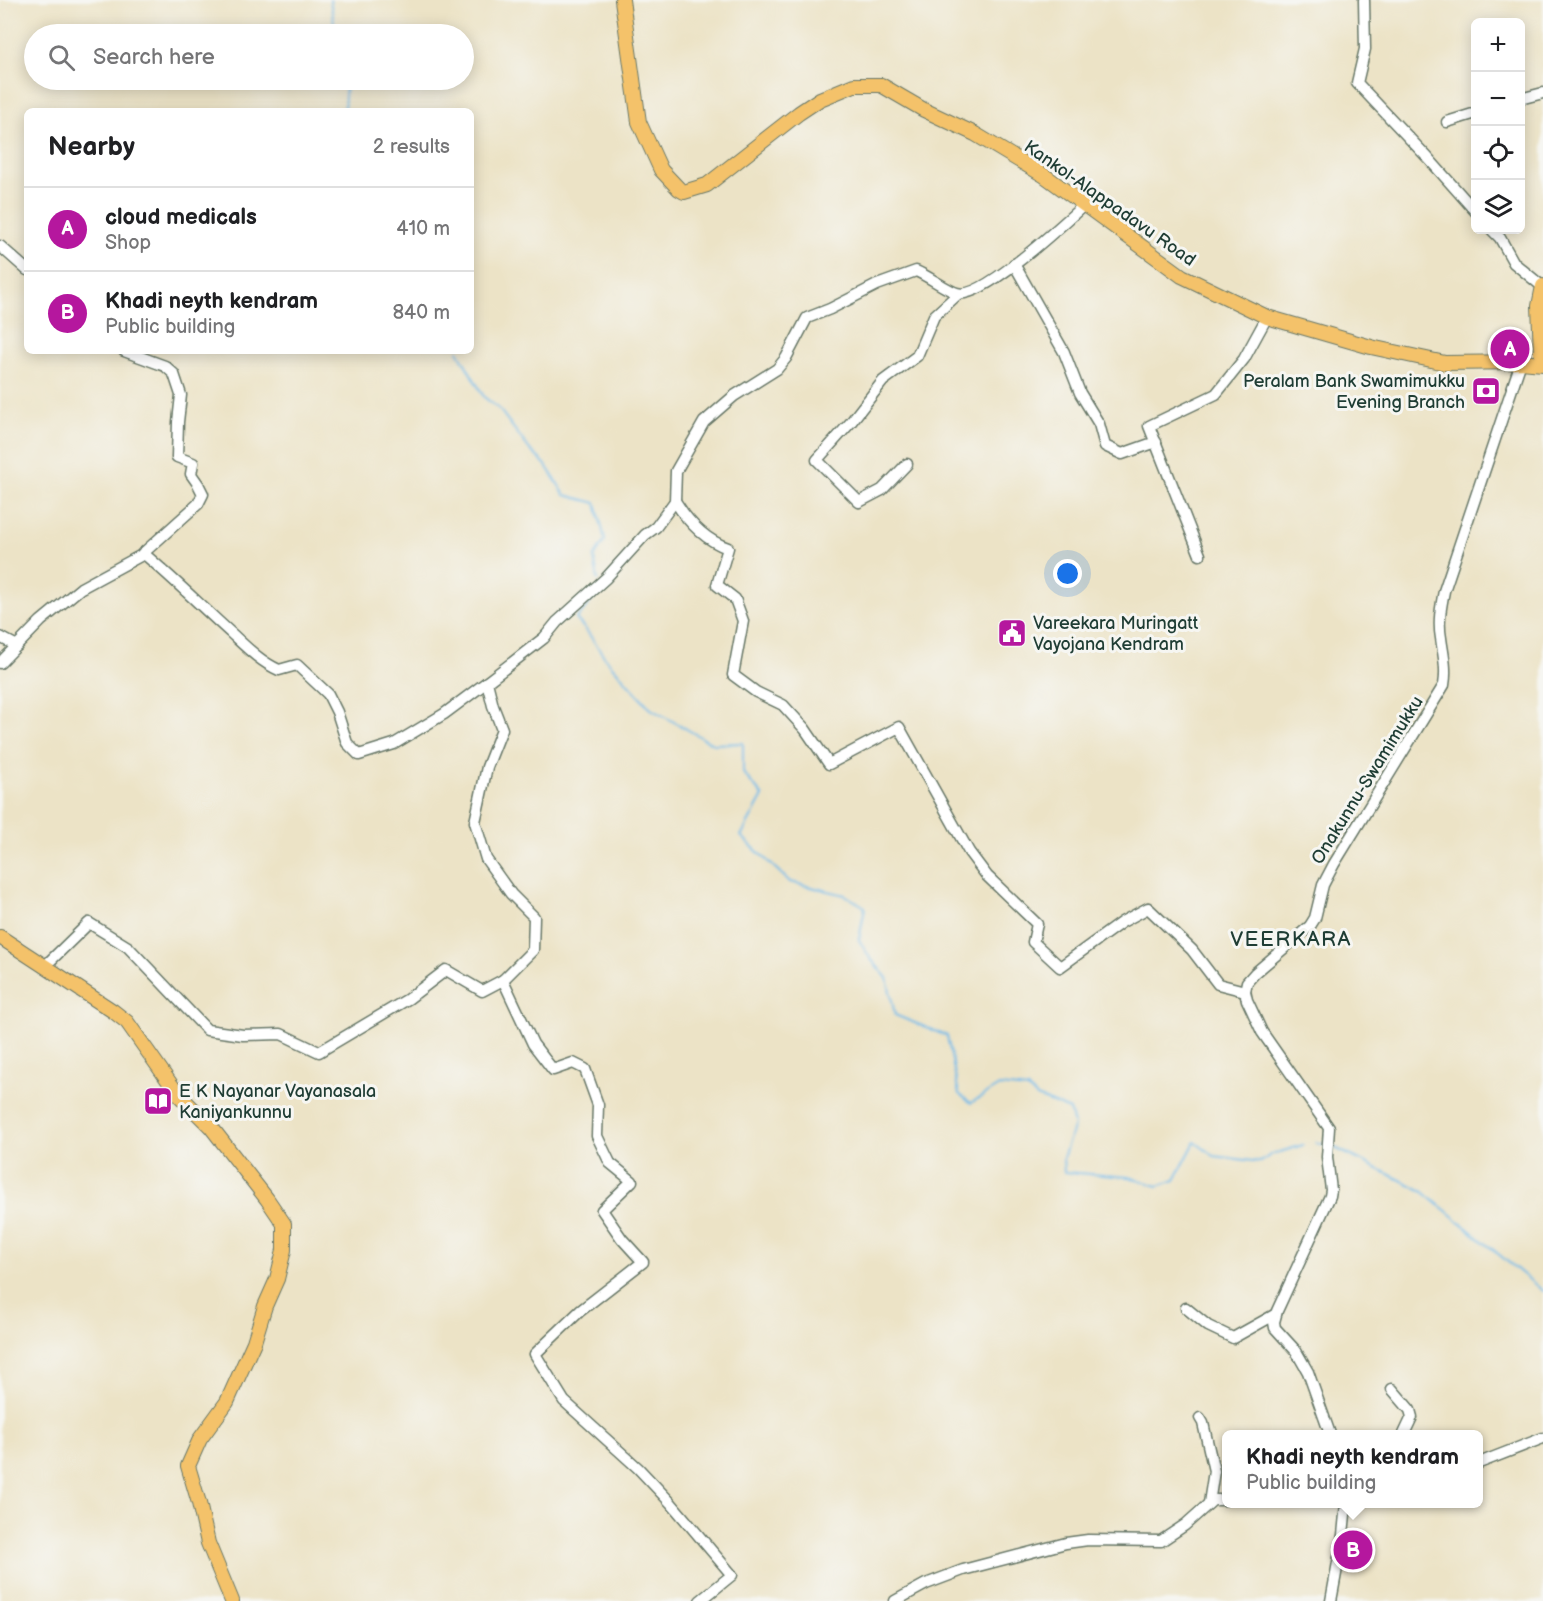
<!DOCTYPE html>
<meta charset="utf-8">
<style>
:root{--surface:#fff;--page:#f6f6f6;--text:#202124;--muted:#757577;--line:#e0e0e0;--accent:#b5179e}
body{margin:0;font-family:"Balsamiq Sans",sans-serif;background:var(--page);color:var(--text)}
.controls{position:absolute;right:18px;top:18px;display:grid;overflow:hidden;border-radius:9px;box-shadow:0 3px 15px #0003}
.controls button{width:54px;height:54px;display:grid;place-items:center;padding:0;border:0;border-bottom:2px solid var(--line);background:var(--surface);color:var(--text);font:30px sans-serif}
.you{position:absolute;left:1068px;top:574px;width:21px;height:21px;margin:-15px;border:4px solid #fff;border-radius:50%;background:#1a73e8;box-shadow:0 0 0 9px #1a73e833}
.badge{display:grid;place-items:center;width:39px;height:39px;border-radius:50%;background:var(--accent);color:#fff;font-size:20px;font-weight:700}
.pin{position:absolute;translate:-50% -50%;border:3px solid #fff;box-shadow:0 2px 6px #0006}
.popup{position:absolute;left:1222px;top:1430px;width:261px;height:78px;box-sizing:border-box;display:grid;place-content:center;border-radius:9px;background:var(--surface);filter:drop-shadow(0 2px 4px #0005);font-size:20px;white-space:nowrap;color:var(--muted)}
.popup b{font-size:22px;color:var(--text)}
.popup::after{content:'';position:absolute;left:50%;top:100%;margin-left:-12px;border:12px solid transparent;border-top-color:var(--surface)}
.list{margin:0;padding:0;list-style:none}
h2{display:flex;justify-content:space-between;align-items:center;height:78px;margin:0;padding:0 24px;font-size:26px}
h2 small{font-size:20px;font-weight:400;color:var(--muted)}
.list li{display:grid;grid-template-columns:39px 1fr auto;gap:18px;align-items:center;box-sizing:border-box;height:84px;padding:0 24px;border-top:2px solid var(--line)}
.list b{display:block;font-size:22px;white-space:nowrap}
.list p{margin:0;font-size:20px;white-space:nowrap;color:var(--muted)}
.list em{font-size:20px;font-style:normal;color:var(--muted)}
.icon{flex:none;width:33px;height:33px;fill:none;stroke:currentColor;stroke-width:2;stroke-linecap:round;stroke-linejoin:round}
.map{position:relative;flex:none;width:1543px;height:1601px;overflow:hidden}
.search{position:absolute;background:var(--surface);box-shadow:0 3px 15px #0003;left:24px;top:24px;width:450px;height:66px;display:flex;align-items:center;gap:15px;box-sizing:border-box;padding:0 21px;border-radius:33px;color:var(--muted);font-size:22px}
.panel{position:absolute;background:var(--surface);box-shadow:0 3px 15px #0003;left:24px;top:108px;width:450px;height:246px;border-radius:9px}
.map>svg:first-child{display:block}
</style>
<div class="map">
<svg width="1543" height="1601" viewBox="0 0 1543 1601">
<rect width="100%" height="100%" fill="#f6f6f2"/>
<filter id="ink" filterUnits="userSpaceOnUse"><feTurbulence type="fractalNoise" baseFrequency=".0167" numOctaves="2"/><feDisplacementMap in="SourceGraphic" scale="12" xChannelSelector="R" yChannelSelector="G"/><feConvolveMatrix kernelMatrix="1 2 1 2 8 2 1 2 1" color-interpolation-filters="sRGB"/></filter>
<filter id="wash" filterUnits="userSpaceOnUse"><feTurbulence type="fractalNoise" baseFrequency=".008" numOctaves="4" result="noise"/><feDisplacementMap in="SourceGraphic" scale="24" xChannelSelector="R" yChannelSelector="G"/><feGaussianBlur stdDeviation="1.35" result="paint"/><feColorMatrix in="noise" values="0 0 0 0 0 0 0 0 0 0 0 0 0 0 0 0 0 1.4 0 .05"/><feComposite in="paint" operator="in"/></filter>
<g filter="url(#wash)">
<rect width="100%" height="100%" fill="#ece3c6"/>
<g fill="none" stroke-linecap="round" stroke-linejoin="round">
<g stroke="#70bae9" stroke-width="2">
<path d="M330,0l6,34"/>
<path d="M344,111l2,-31"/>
<path d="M458,351l26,46 15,12 31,41 15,14 20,31 31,8 9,37 -11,17 4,23"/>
<path d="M597,594l-21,25 10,11 20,29 45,50 62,35 30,-1v30l20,23 -22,40 49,46 55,13 20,12 -6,33 11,18 17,20 8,37 52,21 12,58 12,9 28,-17 29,3 9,8 33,13 4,15 -11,33 1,14 65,5 29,9 17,-6 20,-38 19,14 47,6 9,-7 33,-10"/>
<path d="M1316,1143l7,1"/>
<path d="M1331,1146l90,44 122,101"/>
</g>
</g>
</g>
<g filter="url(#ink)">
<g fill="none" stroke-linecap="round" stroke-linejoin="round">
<g stroke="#677767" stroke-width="13">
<g id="minor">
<path d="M1364,0l1,49 -8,34 71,75 48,54"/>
<path d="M1520,99l23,-6"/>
<path d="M1447,122l29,-9"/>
<path d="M1492,230l8,8 14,25 29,24"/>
<path d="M0,246l27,24"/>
<path d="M1014,264l50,88 16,41 19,31 6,22 17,8 34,-12"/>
<path d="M907,464l-25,26 -23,12 -42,-42 34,-38 32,-41 34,-25 17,-40 24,-22"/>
<path d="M675,501c13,21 30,39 53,47l-11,37 18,14 8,22 -10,54 23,17 27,13 22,24 24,35 70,-37 70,125 18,24 50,48 -4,18 27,25 62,-45 26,-14 44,42 26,34 27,7"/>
<path d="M143,553c31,26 59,54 89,81 15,14 29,28 47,36l18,-5 31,29 9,18 10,31 12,12 35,-11 50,-30 43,-32"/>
<path d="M1200,555l-51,-129 67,-32 28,-35 23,-42"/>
<path d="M0,637l17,9"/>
<path d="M0,663l41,-42 40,-33 59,-32 58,-52 5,-10 -5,-10 -7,-10 2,-11 -16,-6 1,-35 3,-27 -7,-21 -9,-8 -41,-15"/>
<path d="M45,966l44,-43 39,24 79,83 36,5 38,-1 38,18 89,-53 38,-29 36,21 21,-11 30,64 20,26 20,-7 12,6 13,36 -1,31 13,27 22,18 -30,29 20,29 21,23 -63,49 -45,43 29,47 74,67 33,35 61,72 -32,26"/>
<path d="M503,980l30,-30 1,-33 -23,-23 -25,-35 -11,-37 12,-55 15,-38 -9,-23 -6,-24 57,-44 13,-16 49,-44 39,-43 11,-8 19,-26 1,-30 28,-49 30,-26 43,-27 9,-11 21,-40 23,-9 47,-24 39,-14c12,5 31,19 41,22 24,8 108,-71 128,-89"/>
<path d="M1186,1308l22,18 25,12 43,-24"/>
<path d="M1392,1389l18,21 2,7 -8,17"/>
<path d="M1200,1418l3,5 11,48 -5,32"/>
<path d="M1330,1434l-22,-62 -12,-21 -21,-23 -1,-6 3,-11 53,-115 1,-6 -4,-33 2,-29 -67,-96 -15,-32 -2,-9 2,-9 8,-9 55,-47 5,-8 8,-33 11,-21 110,-179c3,-17 -1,-31 -3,-47 -3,-16 0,-32 3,-47l77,-229"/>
<path d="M1479,1463l64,-25"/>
<path d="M895,1601l31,-17 37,-14 103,-27 22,-3 73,1 24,-16 28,-25h14"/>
<path d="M1331,1601l12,-66 3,-31"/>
</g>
</g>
<g stroke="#677767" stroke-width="16">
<g id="major">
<path d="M622,0l17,122 22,48 18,19 5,3 23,-7 92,-72 21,-14 34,-14h27l43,25 51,24 70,42 137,100 85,41 104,30 74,16 76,-1 22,2"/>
<path d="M1543,286l-4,20 2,47 2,4"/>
<path d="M0,937l113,74 14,11 50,71 34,34 56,72 17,25v26l-7,29 -12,27 -11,36 -27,60 -27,37 -12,27 11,37 9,40 24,58"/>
</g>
</g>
<use href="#minor" stroke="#fff" stroke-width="10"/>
<use href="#major" stroke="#f4c26a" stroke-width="14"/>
</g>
</g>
<defs>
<g id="bank-square" transform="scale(1.5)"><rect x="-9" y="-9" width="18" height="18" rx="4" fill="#b5179e" stroke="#f6f6f2"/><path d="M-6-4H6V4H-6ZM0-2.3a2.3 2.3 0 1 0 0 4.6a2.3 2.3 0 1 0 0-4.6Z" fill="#fff"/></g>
<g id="civic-square" transform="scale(1.5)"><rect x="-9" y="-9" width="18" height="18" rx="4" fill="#b5179e" stroke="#f6f6f2"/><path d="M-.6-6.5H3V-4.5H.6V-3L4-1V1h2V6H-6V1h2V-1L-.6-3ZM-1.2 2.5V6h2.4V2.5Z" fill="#fff"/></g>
<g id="library-square" transform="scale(1.5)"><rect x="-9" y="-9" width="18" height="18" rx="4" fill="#b5179e" stroke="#f6f6f2"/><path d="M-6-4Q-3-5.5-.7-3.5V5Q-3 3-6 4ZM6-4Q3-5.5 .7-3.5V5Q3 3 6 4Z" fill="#fff"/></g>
</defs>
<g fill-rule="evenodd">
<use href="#bank-square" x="1486" y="391"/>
<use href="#civic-square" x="1012" y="633"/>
<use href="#library-square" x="158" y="1101"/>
</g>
<g text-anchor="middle" stroke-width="6" stroke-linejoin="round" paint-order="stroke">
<g font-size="18" fill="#1f3d34" stroke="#f6f6f2">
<text transform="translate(1110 203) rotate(35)" y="6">Kankol-Alappadavu Road</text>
<text transform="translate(1367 780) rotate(-58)" y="6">Onakunnu-Swamimukku</text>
</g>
<g font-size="18" fill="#1f3d34" stroke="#f6f6f2" text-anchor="start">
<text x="1465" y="387" text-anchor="end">Peralam Bank Swamimukku<tspan x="1465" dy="21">Evening Branch</tspan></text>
<text x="1033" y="629">Vareekara Muringatt<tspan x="1033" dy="21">Vayojana Kendram</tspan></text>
<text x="179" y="1097">E K Nayanar Vayanasala<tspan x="179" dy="21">Kaniyankunnu</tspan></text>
</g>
<g font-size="21" letter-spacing="1.5" fill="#1f3d34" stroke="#f6f6f2">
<text x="1291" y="946">VEERKARA</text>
</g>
</g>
</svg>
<div class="controls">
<button>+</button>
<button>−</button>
<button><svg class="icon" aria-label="locate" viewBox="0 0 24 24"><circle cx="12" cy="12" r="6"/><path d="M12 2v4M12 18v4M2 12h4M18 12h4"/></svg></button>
<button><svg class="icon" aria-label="layers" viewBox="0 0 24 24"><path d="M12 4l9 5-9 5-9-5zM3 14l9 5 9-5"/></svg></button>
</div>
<div class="you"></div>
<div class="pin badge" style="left:1510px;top:349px">A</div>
<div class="pin badge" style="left:1353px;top:1550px">B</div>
<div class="popup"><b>Khadi neyth kendram</b>Public building</div>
<div class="search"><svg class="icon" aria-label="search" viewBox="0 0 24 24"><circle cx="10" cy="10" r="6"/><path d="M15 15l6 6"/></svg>Search here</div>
<section class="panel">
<h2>Nearby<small>2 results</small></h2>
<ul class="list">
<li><span class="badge">A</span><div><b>cloud medicals</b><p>Shop</p></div><em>410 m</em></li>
<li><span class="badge">B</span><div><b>Khadi neyth kendram</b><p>Public building</p></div><em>840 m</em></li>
</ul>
</section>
</div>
